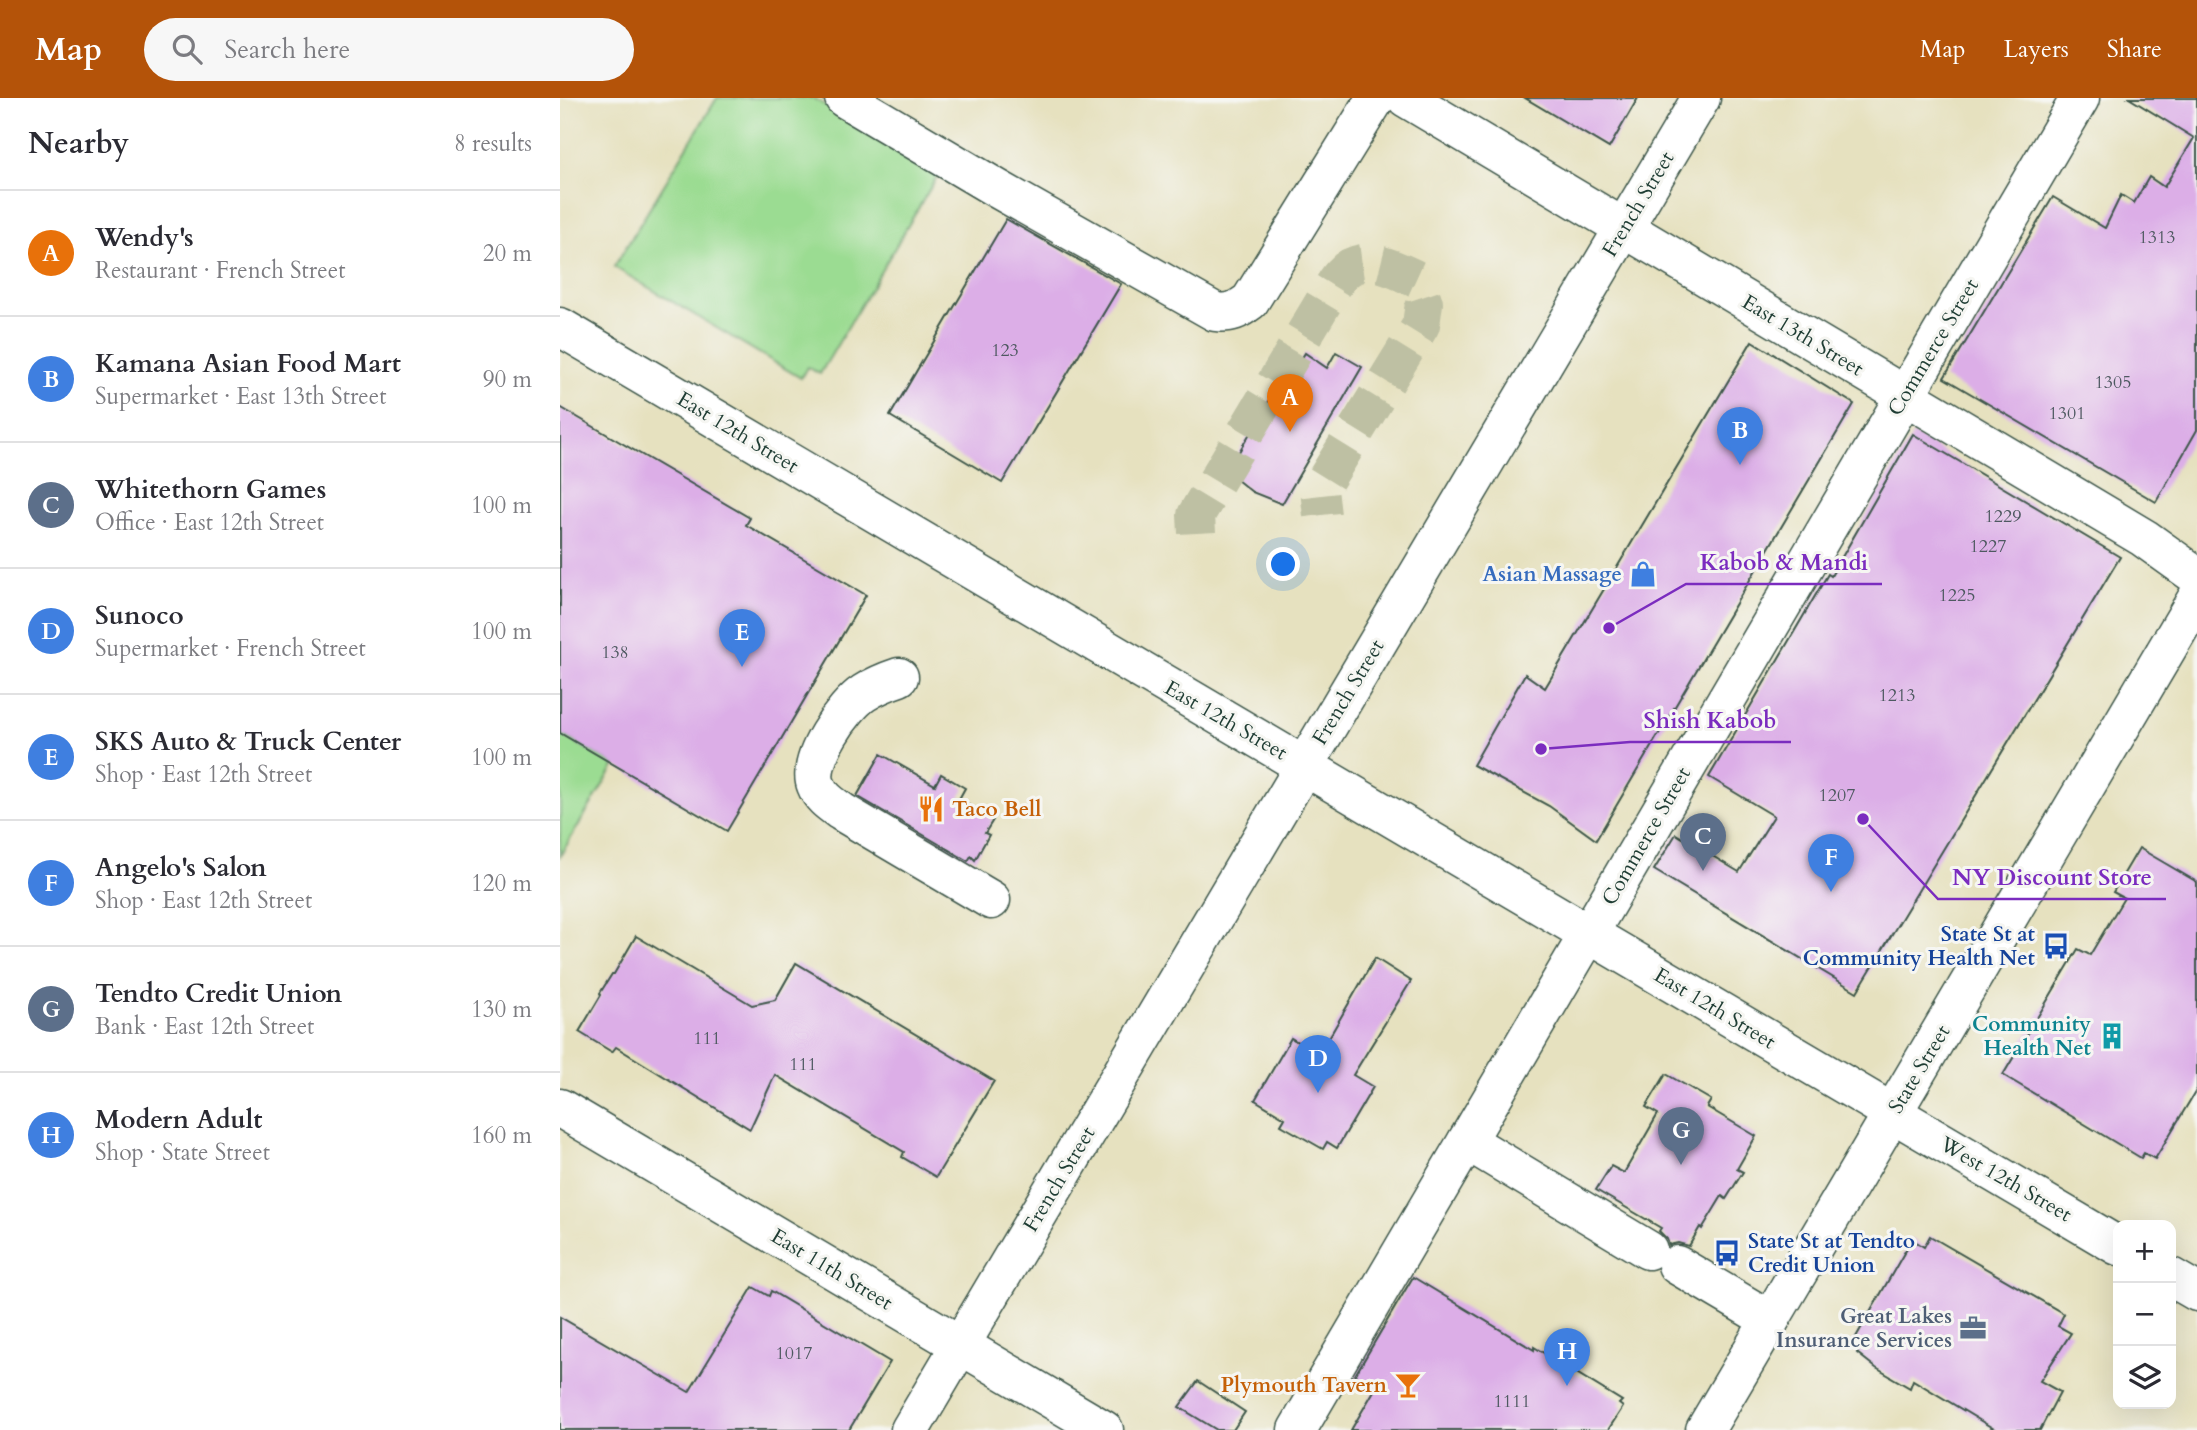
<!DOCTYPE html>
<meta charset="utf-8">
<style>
:root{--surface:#fff;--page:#f7f7f7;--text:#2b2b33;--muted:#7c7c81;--line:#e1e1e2;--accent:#b45309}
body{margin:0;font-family:Cardo,serif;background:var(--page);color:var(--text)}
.controls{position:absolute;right:21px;bottom:21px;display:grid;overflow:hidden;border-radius:14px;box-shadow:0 7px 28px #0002}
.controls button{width:63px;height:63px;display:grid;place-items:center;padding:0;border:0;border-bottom:2px solid var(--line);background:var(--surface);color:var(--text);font:35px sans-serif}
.you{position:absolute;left:724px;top:467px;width:24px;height:24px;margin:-18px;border:5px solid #fff;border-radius:50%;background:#1a73e8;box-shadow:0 0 0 10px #1a73e833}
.badge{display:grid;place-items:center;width:46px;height:46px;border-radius:50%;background:var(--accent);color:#fff;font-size:23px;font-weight:700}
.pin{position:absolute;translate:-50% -58px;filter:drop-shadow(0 2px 4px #0008)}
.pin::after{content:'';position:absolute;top:37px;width:24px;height:21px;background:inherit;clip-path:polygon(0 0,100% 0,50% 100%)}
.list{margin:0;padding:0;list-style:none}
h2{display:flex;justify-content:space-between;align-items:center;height:91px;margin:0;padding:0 28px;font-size:30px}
h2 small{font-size:23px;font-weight:400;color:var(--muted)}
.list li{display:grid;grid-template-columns:46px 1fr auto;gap:21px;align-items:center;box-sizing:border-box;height:126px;padding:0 28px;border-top:2px solid var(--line)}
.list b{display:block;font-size:26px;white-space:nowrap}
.list p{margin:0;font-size:23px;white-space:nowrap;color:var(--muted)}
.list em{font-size:23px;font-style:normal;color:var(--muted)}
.icon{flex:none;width:38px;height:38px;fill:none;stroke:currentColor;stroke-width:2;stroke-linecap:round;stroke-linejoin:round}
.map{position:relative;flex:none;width:1637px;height:1332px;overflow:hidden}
header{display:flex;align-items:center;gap:42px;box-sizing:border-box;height:98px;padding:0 35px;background:var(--accent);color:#fff}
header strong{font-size:33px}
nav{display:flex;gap:38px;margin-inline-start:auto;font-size:24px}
.search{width:490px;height:63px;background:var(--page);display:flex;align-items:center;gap:18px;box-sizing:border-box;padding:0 24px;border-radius:38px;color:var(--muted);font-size:26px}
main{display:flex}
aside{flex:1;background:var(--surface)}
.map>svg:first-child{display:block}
</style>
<header>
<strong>Map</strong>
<div class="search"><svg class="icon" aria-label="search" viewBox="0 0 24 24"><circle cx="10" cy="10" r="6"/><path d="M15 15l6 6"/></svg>Search here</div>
<nav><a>Map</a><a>Layers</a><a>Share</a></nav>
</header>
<main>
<aside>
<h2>Nearby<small>8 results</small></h2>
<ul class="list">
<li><span class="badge" style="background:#e8710a">A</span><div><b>Wendy's</b><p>Restaurant · French Street</p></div><em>20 m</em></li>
<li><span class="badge" style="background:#3f7fe0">B</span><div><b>Kamana Asian Food Mart</b><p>Supermarket · East 13th Street</p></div><em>90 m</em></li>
<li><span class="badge" style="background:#5c6f8a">C</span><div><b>Whitethorn Games</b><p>Office · East 12th Street</p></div><em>100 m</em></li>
<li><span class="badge" style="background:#3f7fe0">D</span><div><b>Sunoco</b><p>Supermarket · French Street</p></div><em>100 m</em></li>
<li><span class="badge" style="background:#3f7fe0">E</span><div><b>SKS Auto &amp; Truck Center</b><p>Shop · East 12th Street</p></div><em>100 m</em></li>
<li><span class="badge" style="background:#3f7fe0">F</span><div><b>Angelo's Salon</b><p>Shop · East 12th Street</p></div><em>120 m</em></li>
<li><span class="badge" style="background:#5c6f8a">G</span><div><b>Tendto Credit Union</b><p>Bank · East 12th Street</p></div><em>130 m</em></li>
<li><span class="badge" style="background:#3f7fe0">H</span><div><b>Modern Adult</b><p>Shop · State Street</p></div><em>160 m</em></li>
</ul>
</aside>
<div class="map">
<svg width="1637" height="1332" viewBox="0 0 1637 1332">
<rect width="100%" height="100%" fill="#f6f6f2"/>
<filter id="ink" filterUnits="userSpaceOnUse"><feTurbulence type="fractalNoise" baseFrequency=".0143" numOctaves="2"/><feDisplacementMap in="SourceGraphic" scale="14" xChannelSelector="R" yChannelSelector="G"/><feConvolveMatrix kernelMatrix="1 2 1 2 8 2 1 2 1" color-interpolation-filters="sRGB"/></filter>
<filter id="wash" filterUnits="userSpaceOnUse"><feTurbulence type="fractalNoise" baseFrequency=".00686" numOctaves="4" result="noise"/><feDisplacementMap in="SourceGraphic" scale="28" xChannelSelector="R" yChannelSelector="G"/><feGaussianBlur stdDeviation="1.57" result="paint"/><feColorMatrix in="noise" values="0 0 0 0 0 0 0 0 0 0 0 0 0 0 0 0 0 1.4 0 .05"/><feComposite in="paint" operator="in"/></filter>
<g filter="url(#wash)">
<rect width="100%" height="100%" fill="#e6e1bf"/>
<g fill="#9bdc92" stroke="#5d8c63" stroke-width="2">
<path d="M157,0h96l125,77 -118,199 -13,-7 -6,11 -187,-111z"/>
<path d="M0,635l55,32 -55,91z"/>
</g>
<g id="blocks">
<g fill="#dcaee7">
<path d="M965,0h113l-29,50z"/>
<path d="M1569,0h68v332l-41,72 -212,-124 109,-181 52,31 16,-33 13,8 15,-26 15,10 30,-49z"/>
<path d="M446,121l115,65 -119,199 -112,-67z"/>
<path d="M1192,243l102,63 -258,436 -47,-34 -76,-41 52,-91 20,14z"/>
<path d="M776,254l26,15 -80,137 -30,-12 -25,-20 44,-74 4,3 30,-48 22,15z"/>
<path d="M0,309l190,111 -4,7 120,70 -139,236 -167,-98z"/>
<path d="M1353,336l207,123 -263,435 -203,-122 22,-36 63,38 35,-56 -65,-39 119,-203 3,2z"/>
<path d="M321,656l54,31 6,-11 24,14 -6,11 34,21 -8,13 4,2 -14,25 -4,-4 -3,5 -111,-65z"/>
<path d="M1579,750l58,34v207l-42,70 -11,-6 -3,5 -138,-83 75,-126 12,6 34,-57 -11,-6z"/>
<path d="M76,838l116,69 23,-5 21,-37 198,118 -58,96 -34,-20 2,-5 -129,-77 -25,54 -134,-82 -4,5 -33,-20 22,-37 -1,-2 12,-19h2z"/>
<path d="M815,860l36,23 -58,94 20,12 -36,61 -10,-6 -4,7 -42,-24 4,-7 -30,-18 36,-62 28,17z"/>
<path d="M1106,976l45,26 -4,7 49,29 -19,33 6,3 -17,27 -4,-3 -20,33 -2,-2 -11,19 -11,-3 -9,2 -2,-6 -8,-8 2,-3 -65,-38 15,-24 13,7 34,-59 -12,-7z"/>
<path d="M1370,1138l134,78 -6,12 13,7 -31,48 20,11 -20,38h-44l-83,-50 -3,8 -34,-20 -19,-15 2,-4 -7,-5 60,-105 12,8z"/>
<path d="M853,1179l121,73v-3l88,54 -3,3 4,3 -15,23h-257l24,-41 -21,-12z"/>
<path d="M193,1189l16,9 2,-5 119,71 -41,68h-289v-113l129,75z"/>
<path d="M638,1283l47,31 -12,18h-16l-38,-23z"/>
</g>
</g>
</g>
<g filter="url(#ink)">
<use href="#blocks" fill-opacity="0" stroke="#3d5649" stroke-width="2"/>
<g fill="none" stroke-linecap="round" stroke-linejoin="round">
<path stroke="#bec0a3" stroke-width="38" stroke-dasharray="38 19" stroke-linecap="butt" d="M637,435l-1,-18 130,-217c5,-8 10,-18 16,-24 20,-23 52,-5 74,5l8,24 -3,22 -102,165 3,25"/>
<g stroke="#3d5649" stroke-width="41">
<g id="minor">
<path d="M284,0l152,90 219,124c16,2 23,-2 35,-11l126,-203"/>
<path d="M846,0l738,440 53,38"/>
<path d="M339,579c-12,4 -24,9 -35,16 -20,13 -58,67 -48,92 5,13 15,19 26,27l149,88"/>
<path d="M0,1010l544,322"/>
<path d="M907,1043l181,109"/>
<path d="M1117,1167l93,55"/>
<path d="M737,1332l783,-1332"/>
</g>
</g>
<g stroke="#3d5649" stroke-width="41">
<g id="major">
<path d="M0,229l1558,919"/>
<path d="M1611,1179l26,15"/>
<path d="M350,1332l791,-1332"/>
<path d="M1145,1332l492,-832"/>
</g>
</g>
<use href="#minor" stroke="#fff" stroke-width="38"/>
<use href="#major" stroke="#fff" stroke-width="38"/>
</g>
</g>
<defs>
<g id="shop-bare" transform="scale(2.1)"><path d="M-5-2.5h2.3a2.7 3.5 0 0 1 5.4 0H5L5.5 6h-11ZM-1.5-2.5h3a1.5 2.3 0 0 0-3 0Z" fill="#3f7fe0" stroke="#f6f6f2" stroke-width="2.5" paint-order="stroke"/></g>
<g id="restaurant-bare" transform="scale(2.1)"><path d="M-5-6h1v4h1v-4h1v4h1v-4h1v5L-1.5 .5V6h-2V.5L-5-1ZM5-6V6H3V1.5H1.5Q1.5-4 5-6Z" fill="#e8710a" stroke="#f6f6f2" stroke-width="2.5" paint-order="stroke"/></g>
<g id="bus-bare" transform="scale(2.1)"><path d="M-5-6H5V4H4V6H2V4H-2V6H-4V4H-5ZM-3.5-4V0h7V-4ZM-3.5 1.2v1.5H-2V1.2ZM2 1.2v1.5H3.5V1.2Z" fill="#1a4fb4" stroke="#f6f6f2" stroke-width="2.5" paint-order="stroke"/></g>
<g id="building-bare" transform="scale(2.1)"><path d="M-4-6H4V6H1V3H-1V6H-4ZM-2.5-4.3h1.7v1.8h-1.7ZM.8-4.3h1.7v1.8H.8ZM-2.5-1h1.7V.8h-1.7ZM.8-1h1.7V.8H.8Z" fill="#0f9aa8" stroke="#f6f6f2" stroke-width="2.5" paint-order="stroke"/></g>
<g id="office-bare" transform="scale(2.1)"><path d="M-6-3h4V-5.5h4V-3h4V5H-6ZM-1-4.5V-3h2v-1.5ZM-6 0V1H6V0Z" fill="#5c6f8a" stroke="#f6f6f2" stroke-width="2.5" paint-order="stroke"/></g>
<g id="bar-bare" transform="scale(2.1)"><path d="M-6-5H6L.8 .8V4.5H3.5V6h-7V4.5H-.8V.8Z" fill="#e8710a" stroke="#f6f6f2" stroke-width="2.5" paint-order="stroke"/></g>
</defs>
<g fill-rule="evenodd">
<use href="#shop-bare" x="1083" y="476"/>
<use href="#restaurant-bare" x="371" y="711"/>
<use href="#bus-bare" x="1496" y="848"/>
<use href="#building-bare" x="1552" y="938"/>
<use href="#bus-bare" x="1167" y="1155"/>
<use href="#office-bare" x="1413" y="1230"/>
<use href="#bar-bare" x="848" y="1287"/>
</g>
<g text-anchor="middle" stroke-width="6" stroke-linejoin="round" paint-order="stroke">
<g font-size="18" fill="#4e5961">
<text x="1597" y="145">1313</text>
<text x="445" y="258">123</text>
<text x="1553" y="290">1305</text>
<text x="1507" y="321">1301</text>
<text x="1443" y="424">1229</text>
<text x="1428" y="454">1227</text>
<text x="1397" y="503">1225</text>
<text x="55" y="560">138</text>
<text x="1337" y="603">1213</text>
<text x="1277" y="703">1207</text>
<text x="147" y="946">111</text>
<text x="243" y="972">111</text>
<text x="234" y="1261">1017</text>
<text x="952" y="1309">1111</text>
</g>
<g font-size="21" fill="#1f3d34" stroke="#f6f6f2">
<text transform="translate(1078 106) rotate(-59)" y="7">French Street</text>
<text transform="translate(1243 237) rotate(31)" y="7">East 13th Street</text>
<text transform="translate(1373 249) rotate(-59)" y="7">Commerce Street</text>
<text transform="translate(178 334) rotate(31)" y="7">East 12th Street</text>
<text transform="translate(788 594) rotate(-59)" y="7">French Street</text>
<text transform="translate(666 622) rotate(30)" y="7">East 12th Street</text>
<text transform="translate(1086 738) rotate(-60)" y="7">Commerce Street</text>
<text transform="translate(1155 910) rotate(31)" y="7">East 12th Street</text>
<text transform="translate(1359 971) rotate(-59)" y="7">State Street</text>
<text transform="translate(499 1081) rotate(-59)" y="7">French Street</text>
<text transform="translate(1446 1081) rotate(30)" y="7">West 12th Street</text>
<text transform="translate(272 1171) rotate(31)" y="7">East 11th Street</text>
</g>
<g font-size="21" font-weight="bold" fill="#366cbe" stroke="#f6f6f2" text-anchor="end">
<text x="1062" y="483">Asian Massage</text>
</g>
<g font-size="21" font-weight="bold" fill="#c56008" stroke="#f6f6f2" text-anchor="start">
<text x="392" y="718">Taco Bell</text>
<text x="827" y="1294" text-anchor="end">Plymouth Tavern</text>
</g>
<g font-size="21" font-weight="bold" fill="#164399" stroke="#f6f6f2" text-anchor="end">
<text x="1475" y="843">State St at<tspan x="1475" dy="24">Community Health Net</tspan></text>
<text x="1188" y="1150" text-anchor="start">State St at Tendto<tspan x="1188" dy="24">Credit Union</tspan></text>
</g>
<g font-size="21" font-weight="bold" fill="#0d838f" stroke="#f6f6f2" text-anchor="end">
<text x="1531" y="933">Community<tspan x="1531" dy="24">Health Net</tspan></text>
</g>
<g font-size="21" font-weight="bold" fill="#4e5e75" stroke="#f6f6f2" text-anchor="end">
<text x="1392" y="1225">Great Lakes<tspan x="1392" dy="24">Insurance Services</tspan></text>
</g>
</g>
<path fill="none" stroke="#7b2cbf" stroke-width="2.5" d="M1049 530L1126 486H1322M981 651L1070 644H1231M1303 721L1378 801H1606"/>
<g fill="#7b2cbf" stroke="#f6f6f2" stroke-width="2.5">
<circle cx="1049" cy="530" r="7"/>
<circle cx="981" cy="651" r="7"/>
<circle cx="1303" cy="721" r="7"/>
</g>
<g font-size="23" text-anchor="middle" font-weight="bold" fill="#7b2cbf" stroke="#f6f6f2" stroke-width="6" stroke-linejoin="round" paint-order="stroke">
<text x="1224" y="472">Kabob &amp; Mandi</text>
<text x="1150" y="630">Shish Kabob</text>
<text x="1492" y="787">NY Discount Store</text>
</g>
</svg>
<div class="controls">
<button>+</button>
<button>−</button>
<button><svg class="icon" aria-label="layers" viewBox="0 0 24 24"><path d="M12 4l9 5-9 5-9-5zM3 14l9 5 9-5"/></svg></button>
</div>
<div class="you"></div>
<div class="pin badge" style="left:730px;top:334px;background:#e8710a">A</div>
<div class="pin badge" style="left:1180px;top:367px;background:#3f7fe0">B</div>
<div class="pin badge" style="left:1143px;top:773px;background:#5c6f8a">C</div>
<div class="pin badge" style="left:758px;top:995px;background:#3f7fe0">D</div>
<div class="pin badge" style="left:182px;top:569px;background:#3f7fe0">E</div>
<div class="pin badge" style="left:1271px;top:794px;background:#3f7fe0">F</div>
<div class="pin badge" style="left:1121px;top:1067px;background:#5c6f8a">G</div>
<div class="pin badge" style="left:1007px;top:1288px;background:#3f7fe0">H</div>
</div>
</main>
